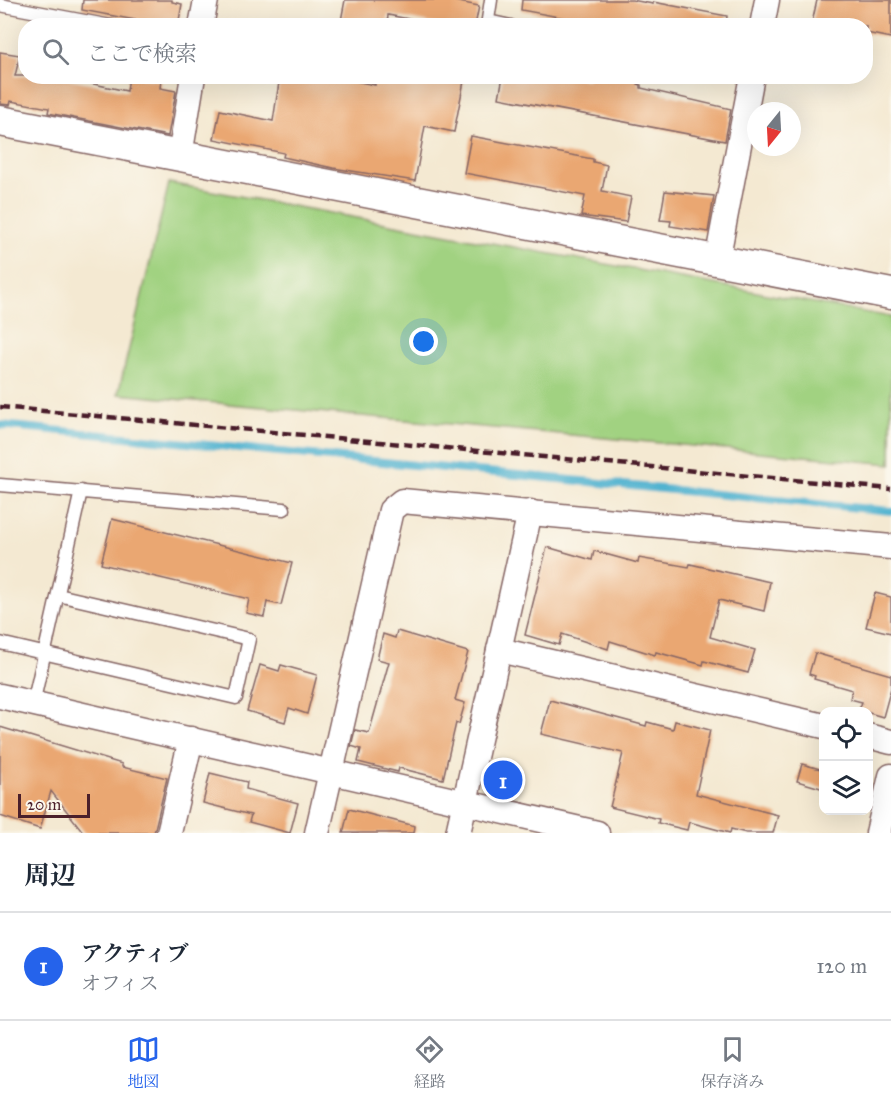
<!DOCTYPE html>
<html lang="ja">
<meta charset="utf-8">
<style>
:root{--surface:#fff;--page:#f6f6f7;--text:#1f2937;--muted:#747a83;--line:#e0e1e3;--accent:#2563eb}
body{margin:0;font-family:"IM FELL Great Primer","Noto Serif JP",serif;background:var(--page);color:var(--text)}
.controls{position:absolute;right:18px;bottom:18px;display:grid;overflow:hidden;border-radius:12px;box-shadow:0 6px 24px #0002}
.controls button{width:54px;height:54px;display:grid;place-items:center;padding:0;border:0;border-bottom:2px solid var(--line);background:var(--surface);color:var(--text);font:30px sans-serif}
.compass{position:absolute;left:747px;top:102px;width:54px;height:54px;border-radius:50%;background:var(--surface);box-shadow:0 6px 24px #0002;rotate:198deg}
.scale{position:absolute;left:18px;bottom:15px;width:72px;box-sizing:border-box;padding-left:6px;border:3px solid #4a1f2b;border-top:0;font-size:16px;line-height:21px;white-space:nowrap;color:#4a1f2b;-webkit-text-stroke:4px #fbf7ec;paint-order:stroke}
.you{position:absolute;left:424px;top:342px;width:21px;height:21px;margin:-15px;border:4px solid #fff;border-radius:50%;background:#1a73e8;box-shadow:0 0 0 9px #1a73e833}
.badge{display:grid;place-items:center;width:39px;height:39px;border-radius:50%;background:var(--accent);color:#fff;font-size:20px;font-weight:700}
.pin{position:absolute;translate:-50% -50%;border:3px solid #fff;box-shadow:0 2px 6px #0006}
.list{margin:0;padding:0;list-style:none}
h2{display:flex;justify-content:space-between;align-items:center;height:78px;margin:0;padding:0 24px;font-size:26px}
h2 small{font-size:20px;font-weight:400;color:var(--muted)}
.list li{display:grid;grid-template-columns:39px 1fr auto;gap:18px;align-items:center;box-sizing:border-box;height:108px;padding:0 24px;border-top:2px solid var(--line)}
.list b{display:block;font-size:22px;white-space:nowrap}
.list p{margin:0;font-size:20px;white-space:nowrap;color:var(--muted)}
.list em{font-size:20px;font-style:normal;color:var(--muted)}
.icon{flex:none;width:33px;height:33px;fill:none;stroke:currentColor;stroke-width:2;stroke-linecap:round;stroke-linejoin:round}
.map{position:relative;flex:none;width:891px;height:833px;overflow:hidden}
.search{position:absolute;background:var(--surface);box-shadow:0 6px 24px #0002;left:18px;right:18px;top:18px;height:66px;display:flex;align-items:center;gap:15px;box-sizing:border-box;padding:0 21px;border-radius:24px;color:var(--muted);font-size:22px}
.sheet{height:186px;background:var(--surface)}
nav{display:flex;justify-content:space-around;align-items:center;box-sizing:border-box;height:84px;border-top:2px solid var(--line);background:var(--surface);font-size:16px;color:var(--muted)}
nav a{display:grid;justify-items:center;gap:3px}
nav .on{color:var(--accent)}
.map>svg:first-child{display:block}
</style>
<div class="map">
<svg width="891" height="833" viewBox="0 0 891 833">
<rect width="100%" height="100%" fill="#fbf7ec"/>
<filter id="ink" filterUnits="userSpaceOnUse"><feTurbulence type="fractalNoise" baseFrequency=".0167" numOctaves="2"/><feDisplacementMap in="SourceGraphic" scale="12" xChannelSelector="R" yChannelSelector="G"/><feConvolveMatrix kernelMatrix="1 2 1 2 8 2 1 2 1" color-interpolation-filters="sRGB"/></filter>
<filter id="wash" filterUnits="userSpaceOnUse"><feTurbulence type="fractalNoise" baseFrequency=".008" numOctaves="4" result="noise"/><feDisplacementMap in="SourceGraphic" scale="24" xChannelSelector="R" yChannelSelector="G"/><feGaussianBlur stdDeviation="1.35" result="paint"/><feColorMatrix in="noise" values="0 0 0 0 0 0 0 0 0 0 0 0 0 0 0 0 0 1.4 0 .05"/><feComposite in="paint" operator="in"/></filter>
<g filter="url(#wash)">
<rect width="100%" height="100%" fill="#f4e9d2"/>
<path fill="#a1d281" stroke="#767856" stroke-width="1.5" d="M169,183l722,134v147l-773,-70z"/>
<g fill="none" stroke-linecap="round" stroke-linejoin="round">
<path stroke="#51b3d0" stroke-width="8" d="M0,425l891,86"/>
</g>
<g id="blocks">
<g fill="#eaa772">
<path d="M83,0h89v2l10,2 -4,22h-11l-85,-16z"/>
<path d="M345,0h104l30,6 -4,20h-31l-56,-11 -1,11h-47z"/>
<path d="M522,0h110l21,4v-2l74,14 -1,10h-118l-87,-16z"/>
<path d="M817,0h74v38l-25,-5v-7l-54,-3z"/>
<path d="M0,52l20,3 -5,21h41l71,15 2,-15 32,5 -1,7 16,3 -8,45 -120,-23 1,-5 -38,-7 -1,4 -10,-1z"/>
<path d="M280,76h51l44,9v-9h90l-11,56 -29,-6 -10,55 -82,-13 -50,-11 1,-4 -70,-14 6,-29 53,11z"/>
<path d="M503,76h67l17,4 1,-4h52l-2,8 3,1v3l90,21 -6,32 -226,-43z"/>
<path d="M471,136l122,23v3l14,3 -5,26 29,6 -5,25 -45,-6 4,-20 -121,-23z"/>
<path d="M665,191l49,5 -6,36 -38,-6 1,-5 -11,-1z"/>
<path d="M112,519l180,44 -11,42 -14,-3 -3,15 -18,-4 3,-14 -148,-35z"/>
<path d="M547,547l45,13 2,-9 44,12 1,-5 50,9 1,-3 80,18 -6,29 -45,-11 -9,37 45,13 -7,23 -44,-12 -1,4 -47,-13 -1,3 -45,-14 -2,8 -46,-15 -3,11 -34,-10z"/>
<path d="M875,593l16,4v36l-25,-6z"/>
<path d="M397,631l71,21 -13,48 10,3 -6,21 -3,-1 -13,56 -44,-11 -1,4 -40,-10 3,-13 -10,-3 4,-16 14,3 20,-71 -12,-3 6,-25 12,4z"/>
<path d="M815,653l76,22v13l-8,29 -24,-7 3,-8 -12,-3 2,-9 -38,-11 1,-3 -6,-2z"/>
<path d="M260,665l19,6 2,-6 36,10 -10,39 -18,-6 -4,14 -38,-11z"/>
<path d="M550,700l96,26 1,-4 26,7 2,-8 35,9 -14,64 82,21 -5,18h-27l-15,-4 -1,4 -41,-11 -2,8 -29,-7 1,-4 -49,-12 13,-54 -82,-19z"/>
<path d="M0,727l122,37v3l45,11 -13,55h-70l-33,-42 -11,38 -40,-13z"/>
<path d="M802,764l22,6v19l-27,-8z"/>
<path d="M210,773l37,9 -1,7 52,14 -8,30 -41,-11 2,-7 -48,-12z"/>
<path d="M349,809l66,17 -1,7h-71z"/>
</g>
</g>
</g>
<g filter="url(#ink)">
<use href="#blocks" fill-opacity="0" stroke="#866665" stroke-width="1.5"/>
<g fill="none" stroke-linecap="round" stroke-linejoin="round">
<g stroke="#866665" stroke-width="15">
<g id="service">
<path d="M0,5l111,21"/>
<path d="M488,21l23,5"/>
<path d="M487,26l4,-26"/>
<path d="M0,485l284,24"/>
<path d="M0,643l236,55 13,-59 -191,-44"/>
<path d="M33,704l48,-213"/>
</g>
</g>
<g stroke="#866665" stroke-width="27">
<g id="minor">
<path d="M201,26l5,-26"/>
<path d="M762,26l5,-26"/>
<path d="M180,156l13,-80"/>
<path d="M717,261l35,-185"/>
<path d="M499,650l325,76"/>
<path d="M0,696l597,137"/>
<path d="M868,736l23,6"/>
<path d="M169,833l22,-94"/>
<path d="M317,833l74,-323 11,-9 489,46"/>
<path d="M458,833l72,-321"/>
<path d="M878,833l13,-57"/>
</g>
</g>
<g stroke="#866665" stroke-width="33">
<path id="tertiary" d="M0,121l891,173"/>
</g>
<use href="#service" stroke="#fff" stroke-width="12"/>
<use href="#minor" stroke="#fff" stroke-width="24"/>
<use href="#tertiary" stroke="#fff" stroke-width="30"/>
<path stroke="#4a1f2b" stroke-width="4.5" stroke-dasharray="9 4.5" stroke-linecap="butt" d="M0,407l891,82"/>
</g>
</g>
</svg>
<div class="controls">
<button><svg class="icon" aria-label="locate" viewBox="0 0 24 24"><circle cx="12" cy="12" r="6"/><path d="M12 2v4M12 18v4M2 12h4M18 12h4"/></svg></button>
<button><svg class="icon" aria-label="layers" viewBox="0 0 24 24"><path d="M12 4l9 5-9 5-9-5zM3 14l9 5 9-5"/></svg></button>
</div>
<svg class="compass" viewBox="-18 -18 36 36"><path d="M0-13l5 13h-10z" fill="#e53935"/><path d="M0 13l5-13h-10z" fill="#747a83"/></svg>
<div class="scale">20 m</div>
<div class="you"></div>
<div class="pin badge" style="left:503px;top:780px">1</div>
<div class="search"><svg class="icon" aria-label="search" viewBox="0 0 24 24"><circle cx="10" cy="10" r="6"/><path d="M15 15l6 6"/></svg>ここで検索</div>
</div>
<section class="sheet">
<h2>周辺<small></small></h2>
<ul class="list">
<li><span class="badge">1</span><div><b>アクティブ</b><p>オフィス</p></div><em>120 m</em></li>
</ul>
</section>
<nav>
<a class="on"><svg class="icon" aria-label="map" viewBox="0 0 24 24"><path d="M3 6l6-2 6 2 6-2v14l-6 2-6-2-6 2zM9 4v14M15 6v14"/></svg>地図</a>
<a><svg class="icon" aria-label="directions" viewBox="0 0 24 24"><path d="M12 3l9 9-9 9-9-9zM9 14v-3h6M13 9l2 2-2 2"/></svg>経路</a>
<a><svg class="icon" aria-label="saved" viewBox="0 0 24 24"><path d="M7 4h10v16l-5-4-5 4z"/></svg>保存済み</a>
</nav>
